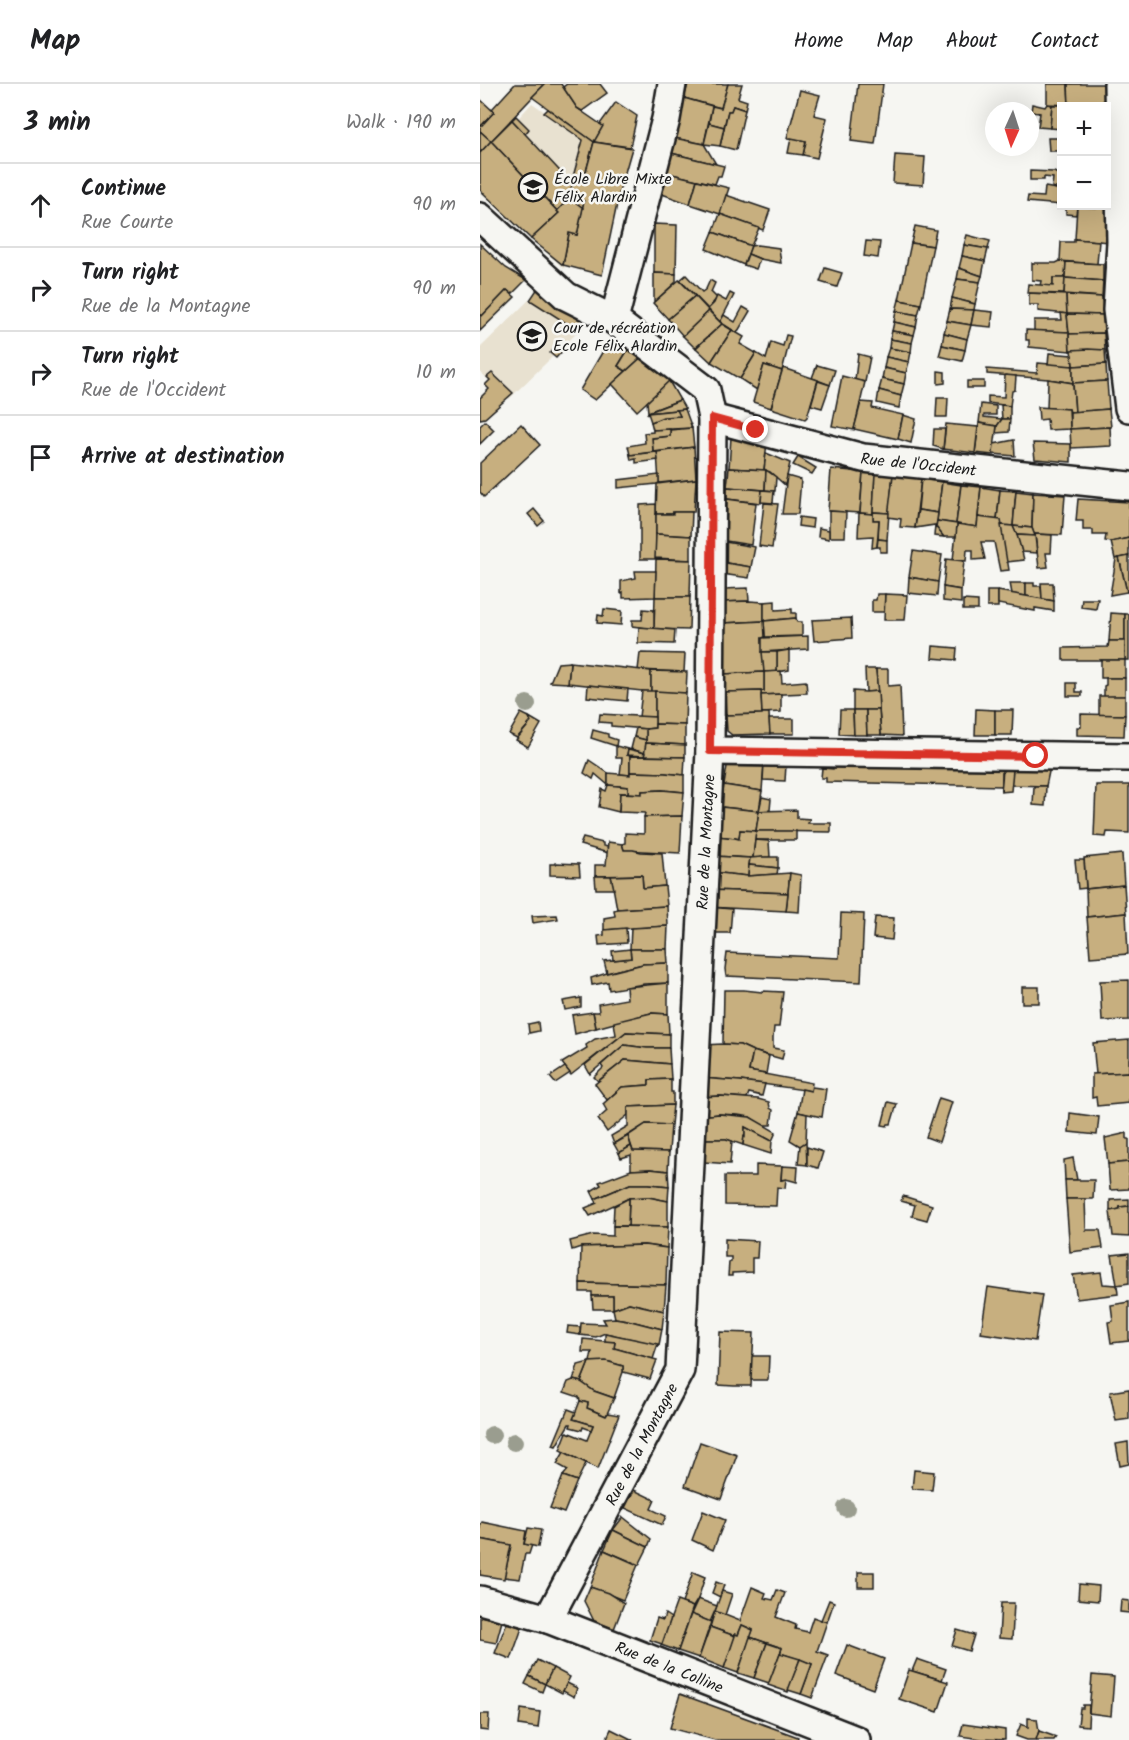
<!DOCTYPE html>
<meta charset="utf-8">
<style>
:root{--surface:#fff;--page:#f2f2f2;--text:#202124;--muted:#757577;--line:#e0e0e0}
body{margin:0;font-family:Kalam,sans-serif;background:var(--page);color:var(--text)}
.controls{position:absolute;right:18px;top:18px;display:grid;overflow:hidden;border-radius:0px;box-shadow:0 6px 24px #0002}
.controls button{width:54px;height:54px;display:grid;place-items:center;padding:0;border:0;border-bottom:2px solid var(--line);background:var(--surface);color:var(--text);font:30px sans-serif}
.compass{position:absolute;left:505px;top:18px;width:54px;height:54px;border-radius:50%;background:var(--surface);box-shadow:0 6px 24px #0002;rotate:183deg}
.stop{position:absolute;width:18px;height:18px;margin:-14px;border:4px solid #d93025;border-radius:50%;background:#fff}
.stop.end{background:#d93025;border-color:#fff;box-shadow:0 2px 6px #0008}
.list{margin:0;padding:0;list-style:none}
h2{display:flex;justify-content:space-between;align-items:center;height:78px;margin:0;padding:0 24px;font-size:26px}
h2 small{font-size:20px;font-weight:400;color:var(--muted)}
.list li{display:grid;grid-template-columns:39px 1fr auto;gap:18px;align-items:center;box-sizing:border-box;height:84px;padding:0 24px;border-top:2px solid var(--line)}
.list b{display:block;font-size:22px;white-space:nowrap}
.list p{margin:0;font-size:20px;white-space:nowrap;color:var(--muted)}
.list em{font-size:20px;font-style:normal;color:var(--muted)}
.icon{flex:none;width:33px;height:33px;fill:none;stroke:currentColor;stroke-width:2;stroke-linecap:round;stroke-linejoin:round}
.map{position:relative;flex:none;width:649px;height:1656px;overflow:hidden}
header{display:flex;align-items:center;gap:36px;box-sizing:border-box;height:84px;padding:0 30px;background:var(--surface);border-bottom:2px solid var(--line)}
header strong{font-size:28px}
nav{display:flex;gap:33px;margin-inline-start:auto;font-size:21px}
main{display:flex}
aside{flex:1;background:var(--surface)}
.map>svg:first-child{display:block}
</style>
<header>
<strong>Map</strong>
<nav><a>Home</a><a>Map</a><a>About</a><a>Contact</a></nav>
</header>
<main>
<aside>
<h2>3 min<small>Walk · 190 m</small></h2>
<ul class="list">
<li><svg class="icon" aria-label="ahead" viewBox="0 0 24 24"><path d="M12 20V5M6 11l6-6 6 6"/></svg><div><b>Continue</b><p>Rue Courte</p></div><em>90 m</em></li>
<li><svg class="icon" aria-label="right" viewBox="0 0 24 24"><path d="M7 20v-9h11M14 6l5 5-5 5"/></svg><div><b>Turn right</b><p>Rue de la Montagne</p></div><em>90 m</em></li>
<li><svg class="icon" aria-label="right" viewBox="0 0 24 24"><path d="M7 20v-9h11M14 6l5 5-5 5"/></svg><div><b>Turn right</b><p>Rue de l'Occident</p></div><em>10 m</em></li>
<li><svg class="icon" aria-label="arrive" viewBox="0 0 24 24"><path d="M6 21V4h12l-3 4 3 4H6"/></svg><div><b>Arrive at destination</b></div></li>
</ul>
</aside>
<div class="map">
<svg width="649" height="1656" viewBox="0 0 649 1656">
<rect width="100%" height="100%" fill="#f6f6f2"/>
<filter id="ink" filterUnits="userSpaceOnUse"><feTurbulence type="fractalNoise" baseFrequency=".0167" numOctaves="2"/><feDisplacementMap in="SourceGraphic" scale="12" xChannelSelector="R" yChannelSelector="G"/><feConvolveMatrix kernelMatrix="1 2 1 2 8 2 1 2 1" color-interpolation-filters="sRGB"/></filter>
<g filter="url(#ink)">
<g fill="#e8e1d0">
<path d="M52,19l62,43 -30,123 -84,-84v-25z"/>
<path d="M55,210l50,31 -76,74 -29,-27v-24z"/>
</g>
<g fill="#c7af7f" stroke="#1c1c1c" stroke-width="1.5">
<path d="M35,0h30l-54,57 -11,-10v-4l14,-15 -2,-3z"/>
<path d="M65,0h16l16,24 26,18 -9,16 -62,-45z"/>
<path d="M87,0h33l7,9 -25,18 -5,-3 -14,-21z"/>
<path d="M208,0h40l-7,24 -37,-10z"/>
<path d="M248,0h14l-4,14 9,3 -2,9 -12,-4 -2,5h-3l-4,16 -15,-4 3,-17 9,2z"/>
<path d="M378,0h25l-8,60 -24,-3z"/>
<path d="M567,0h21l1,21 -22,-1z"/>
<path d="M588,0h37l2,22h-38z"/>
<path d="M320,6l20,5 -6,20 13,3 -10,40 -14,-3 3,-14 -19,-3z"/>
<path d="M204,14l28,8 -8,38 -30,-6z"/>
<path d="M0,15l14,13 -14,15z"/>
<path d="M136,18l21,14 -7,31 -36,-5 9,-16 -3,-2z"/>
<path d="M552,20l13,3 2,-3 5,1 -2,23 -12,-1 2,-14 -9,-1z"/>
<path d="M572,21h17l-7,1v23l-12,-1z"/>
<path d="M253,22l12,4 -9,40 -16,-4 8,-35h3z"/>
<path d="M68,25l46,33 -10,37 -11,-2 10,-37 -39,-27z"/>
<path d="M36,32l13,13 -4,5 -13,-14z"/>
<path d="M32,36l60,64 -1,8 3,5 5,3 5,1 -1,7 -13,-10 -13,13 2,2 -68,-72z"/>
<path d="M229,39l15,4 -4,19 -16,-2z"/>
<path d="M0,47l11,10 -11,12z"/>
<path d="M194,54l30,6 12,20 -45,-11z"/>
<path d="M311,54l15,3 -3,14 -15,-2z"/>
<path d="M568,54h14v13h-13z"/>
<path d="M11,57l68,72 -28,26 -51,-49v-37z"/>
<path d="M114,58l38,6 -12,42 -18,85 -39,-10 6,-32 8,2 7,-34 -5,-1 -5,-3 -3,-5 1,-8 3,-4 9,-1z"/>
<path d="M191,69l53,13 -3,10h-3l-3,8 -48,-11z"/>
<path d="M415,71l30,2 -2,28 -30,-2z"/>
<path d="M550,87l24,1 8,4v14l-10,-3 1,-9 -9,-1v3h-14z"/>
<path d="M188,89l29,7 -7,24 -28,-10z"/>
<path d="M217,96l32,8 -9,26 -30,-10z"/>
<path d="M565,103l17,3v15l-35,-3 1,-6 16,1z"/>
<path d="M246,111l44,15 -7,20 -43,-16z"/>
<path d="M90,114l13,10 -6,27 -8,-2 -6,32 -32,-26 28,-26 -2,-2z"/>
<path d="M586,122l11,1 -1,8 -10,-1z"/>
<path d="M597,123l34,1 -2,34 -34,-3z"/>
<path d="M240,130l39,14 -8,18 -38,-14z"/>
<path d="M174,140l23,1 -1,49 -22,-1z"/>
<path d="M435,142l21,4 -3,16 -22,-3z"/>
<path d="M233,148l38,14 -7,19 -38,-16z"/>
<path d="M487,151l23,6 -2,8 -24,-4z"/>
<path d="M594,155l25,2 -2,23 -37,-3 1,-19h13z"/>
<path d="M386,157l14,1 -2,16 -14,-2z"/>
<path d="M431,159l22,3 -12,58 -22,-4z"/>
<path d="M0,160l26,24 20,12 -14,14 -5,-4 -25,26 -2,-2z"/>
<path d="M277,161l22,3 2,15 -21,-4 -12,-5 3,-8z"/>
<path d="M484,161l24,4 -3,12 -23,-5z"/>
<path d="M268,170l12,5 -4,10 -12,-4z"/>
<path d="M482,172l23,5 -3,15 -23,-8z"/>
<path d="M580,177l6,1 -1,16h-12v8h-13l1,-5 -9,-1v-17h24z"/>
<path d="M586,178l37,2v17l-38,-3z"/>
<path d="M345,184l17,5 -5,14 -17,-5z"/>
<path d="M479,184l23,8 -2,6 -23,-3z"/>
<path d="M174,189l22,1v8l-22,20z"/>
<path d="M206,191l16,17 4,-3 4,-9 5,3 -4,9 6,6 -9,11 -28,-29z"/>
<path d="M573,194h12l-1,16 -37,-1 1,-9 25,2z"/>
<path d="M585,194l38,3 -1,16 -38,-3z"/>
<path d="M477,195l23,3 -5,22 -23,-6z"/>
<path d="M199,196l16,16 -27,23 -15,-16z"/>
<path d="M58,204l47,30 -8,12 -47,-30z"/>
<path d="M27,206l8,7 -35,34v-17l2,2z"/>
<path d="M250,209l4,2 -14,27 -12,-13 6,-6 3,-7 9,5z"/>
<path d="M549,209l37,2 1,19 -29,-3v-6h-9z"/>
<path d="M586,211l36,2 1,18 -36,-1z"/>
<path d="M215,212l14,15 -26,25 -15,-17z"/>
<path d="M472,214l23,6 -1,6 -24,-1z"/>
<path d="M419,216l22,4 -3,11 -22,-4z"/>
<path d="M263,223l7,4 -13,22 -17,-11 4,-7 11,7z"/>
<path d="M470,225l24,1 -3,15 -24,-4z"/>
<path d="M494,226l19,2 -2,15 -20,-2z"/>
<path d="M229,227l13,13 -27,24 -12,-12z"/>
<path d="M416,227l22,4 -2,12 -22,-5z"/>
<path d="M581,229l6,1 2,18 -35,-1v-11h28z"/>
<path d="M587,230l36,1 1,18 -35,1z"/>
<path d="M467,237l24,4 -4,14 -23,-6z"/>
<path d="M414,238l22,5 -2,8 -22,-4z"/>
<path d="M242,240l10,6 -21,32 -15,-14z"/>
<path d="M252,246l12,7 -4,7 16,9 -16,26 -29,-17z"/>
<path d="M546,246l43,2 1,19 -41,-4v-7h-3z"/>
<path d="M412,247l22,4 -2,8 -22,-4z"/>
<path d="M464,249l23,6 -2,11 -23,-5z"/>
<path d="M624,249l1,17 -35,1 -1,-17z"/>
<path d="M306,251l5,1 -9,35 -18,-6 -7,25 -17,-11 16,-26 10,6 5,-17 12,4z"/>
<path d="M130,255l19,9 -11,18 8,5 -31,29 -15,-10z"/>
<path d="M410,255l22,4 -1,9 -22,-4z"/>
<path d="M81,258l5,5 -10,11 -6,-5z"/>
<path d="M151,261l14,9 -19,17 -8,-5z"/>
<path d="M462,261l23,5 -3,11 -23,-5z"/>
<path d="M409,264l22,4 -2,10 -23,-5z"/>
<path d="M608,265l17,1 1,14 -33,2 -2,-16z"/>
<path d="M569,269l23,2 1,11 -25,-1z"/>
<path d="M165,270l25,27 -33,30 -25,-27z"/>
<path d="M378,270l12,3 -5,25 -10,-2z"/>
<path d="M406,273l23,5 -3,11 -22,-5z"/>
<path d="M558,279l35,3v17l-25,-4 -61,-5v-5l50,4z"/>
<path d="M626,280l1,17 -34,2v-17z"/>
<path d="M284,281l18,6 -11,37 -18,-6z"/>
<path d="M337,281l18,5 -5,15 -18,-7z"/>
<path d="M303,284l35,12 -11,37 -2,2 -34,-11z"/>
<path d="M404,284l22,5 -2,11 -22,-5z"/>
<path d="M458,287l7,1v11l-7,1z"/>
<path d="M12,289l21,20 -28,25 -5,1v-21l9,-9 -4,-4 5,-5 -3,-3z"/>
<path d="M525,291l11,1 -1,14 -3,1 -2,15 -22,-3v-7l16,1z"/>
<path d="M362,292l23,6 -11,48 -22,-4z"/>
<path d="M402,295l22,5 -3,12 -22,-6z"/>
<path d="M568,295l25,4 2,29h-5l-1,-3 -22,-1z"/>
<path d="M189,297l11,19 -32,12 -1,-10z"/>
<path d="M338,297l12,4 -8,23 -11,-3z"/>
<rect x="487" y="297" width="17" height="7"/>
<path d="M627,297l2,28 -34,3 -2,-29z"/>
<path d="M399,306l22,6 -2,12 -22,-5z"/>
<path d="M457,314h11l-1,19h-11z"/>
<path d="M200,316l5,9 -37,4 1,-1z"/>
<path d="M381,318l12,1 -1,5 31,7 -5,24 -44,-10z"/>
<path d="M501,320l15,2v9h-12v2l18,2 -5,7 -18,-3z"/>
<path d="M521,321l9,1v13h-8z"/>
<path d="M558,323l31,2 1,20 -22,1 -1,-11 -8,1z"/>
<path d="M205,325l7,19 -39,2 -2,-8 12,-5 17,-1 -3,-6z"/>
<path d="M629,325l2,18 -41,2v-17z"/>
<path d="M197,326l3,6 -17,1 -12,5 -3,-9z"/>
<path d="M423,331l13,4 -5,24 -13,-4z"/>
<path d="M522,335h8l-1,13 -13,1 1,-7z"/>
<path d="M5,337l9,9 -14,14v-18z"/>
<path d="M499,339l18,3 -4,29 -18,-2z"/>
<path d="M41,340l19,21 -56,52 -4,-5v-29z"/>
<path d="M466,340l32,3 -3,26 -32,-4z"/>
<path d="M630,343l1,19 -40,2 -1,-19z"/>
<path d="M212,344l2,19 -41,5 -1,-14 18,-2v-6z"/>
<path d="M190,345v7l-18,2 1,14 -23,3 -2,-9 17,-3 -1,-10 9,-1v-2z"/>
<path d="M454,345h11l-2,20 -10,-3z"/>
<path d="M251,353l36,5 -3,28 -35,-2z"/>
<path d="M534,356l1,16 -22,-2 1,-10z"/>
<path d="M553,359l38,1v18l-36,-3z"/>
<path d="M214,363l2,32 -37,4 -2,-31z"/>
<path d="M177,368l1,8 -22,3v-4l-5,1 -1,-5z"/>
<path d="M286,369l24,10 -5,22 -15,-13 -6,-2z"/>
<path d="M318,373l18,11 -4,6 -19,-9z"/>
<path d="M249,384l37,2 -1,20 -38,-3z"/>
<path d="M351,385l32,3 -3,41 -32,-2z"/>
<path d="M286,386l10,7 -1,14 -10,-1z"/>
<path d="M383,388l12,1 -2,41 -13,-1z"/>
<path d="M395,389l18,2 -4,38 -16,-1z"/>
<path d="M179,391v8l-2,1 -39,4v-8z"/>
<path d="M413,391l28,4 -6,49 -15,-1 1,-8 -13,-2z"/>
<path d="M307,392l14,4 -3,34h-16z"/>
<path d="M216,395l-2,33h-21v2h-17l1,-30z"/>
<path d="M441,395l21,3 -4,31 -20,-3z"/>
<path d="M462,398l19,3 -5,39 -19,-3z"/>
<path d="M481,401l20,2 -4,40 -21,-3z"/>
<path d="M247,403l35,3 -1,13 -34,-4z"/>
<path d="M501,403l19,3 -3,30 -19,-3z"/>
<path d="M282,406l12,1 -1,12 -12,-1z"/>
<path d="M520,406l16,1 -3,35 -12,-1v-5h-4z"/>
<path d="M536,407l17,2 -1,35 -19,-2z"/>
<path d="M553,409l32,2 -3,40 -28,-1 -2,-6z"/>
<path d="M247,415l29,4 -5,42 -25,-4z"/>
<path d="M598,415l51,3v36l-18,4 -6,-1 1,-6h-13v-5h-10v-9h-7z"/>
<path d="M284,419l14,1 -6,44 -13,-2z"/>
<path d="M176,420v55h-16v-54z"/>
<path d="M54,425l10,12 -6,5 -10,-12z"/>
<path d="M438,426l20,3 -2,14 8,10 -10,-1 1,-11 -20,3z"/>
<path d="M349,427l17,1 -1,25h-16z"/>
<path d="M193,428h19l-1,24 -35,-2v-20h17z"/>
<path d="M393,428l16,1 -2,27 -9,-1 1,-19h-6z"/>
<path d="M379,429l14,1v6h6l-2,27 -5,1 1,-12 -15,1z"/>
<path d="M319,433l14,2 -1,9 -14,-2z"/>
<path d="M498,433l23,3 8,50 -9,1 -6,-29h-13l4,17 -12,1v-10h-6l-1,11 -13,-1 4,-36 20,3z"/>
<path d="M457,437l20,3 -1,13h-12l-8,-10z"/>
<path d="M521,441l12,1 6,13 5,21 -17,2z"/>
<path d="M533,442l19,2 3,8 -18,-1z"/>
<path d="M339,444l10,2v9l-11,-2z"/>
<path d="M176,450l35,2v24l-36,-2z"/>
<path d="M555,450l17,1 -1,18h-5l2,14 -9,1z"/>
<path d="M537,451l18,1 2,17 -15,-1z"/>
<path d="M649,454v18l-14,3 -4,-17z"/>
<path d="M398,455l9,1v12h-7v-5h-3z"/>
<path d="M239,457l36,6 -4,20 -31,-5z"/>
<path d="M433,467l29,4 -4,27 -29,-5z"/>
<path d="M649,472v35l-2,1 -8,-34z"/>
<path d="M639,474l8,34 -17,3 6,-36z"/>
<path d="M176,475l35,1 -1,37h-35z"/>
<path d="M466,475l18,2 -3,29 -18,-3z"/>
<path d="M240,478l31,5 -2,11 -27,-4z"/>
<path d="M155,487h21l-1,26 -32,1v-6l-2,1v-12l15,-3z"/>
<path d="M429,493l29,5 -1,14 -29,-3z"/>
<path d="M530,499h16v13l-14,-2z"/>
<path d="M546,499h8v3h7l1,13 -16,-3z"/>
<path d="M561,499h12l1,18 -12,-2z"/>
<path d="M463,503l18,3v13l-18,-2z"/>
<path d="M268,504l1,13 -26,1v-13z"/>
<rect x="507" y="507" width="11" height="16"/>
<path d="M518,507l56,10v10l-19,-3v3l-37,-7z"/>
<path d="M397,510h8l-1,18h-12v-12h4z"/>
<path d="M405,510l22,1 -2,25h-21z"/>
<path d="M175,513h35l-1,33 -35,-1z"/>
<path d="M602,515h16l-2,10 -15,-2z"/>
<path d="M483,516l15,1v9h-15z"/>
<path d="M269,517l15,1v19l-42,2v-21z"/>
<path d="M295,517v9l17,-1v4h4v5l-32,3v-19z"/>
<path d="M124,525l18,2 -1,14 -24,-2 1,-8 5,1z"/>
<path d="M163,525l11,1v19l-22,-3v-6h10z"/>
<path d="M631,529l14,1v27h-16z"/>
<rect x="645" y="530" width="4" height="46"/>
<path d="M316,534l1,4h5v14l-37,1 -1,-16z"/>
<path d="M371,534l1,20 -38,3 -2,-21z"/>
<path d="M284,537l1,16 -3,1 2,34 -40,2v-51z"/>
<path d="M159,543l36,3 -1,14 -36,-1z"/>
<path d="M328,552v13l-46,3v-14z"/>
<path d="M629,557h16v19h-62v-12l45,-1z"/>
<path d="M453,562l24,2 -1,12 -24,-2z"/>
<path d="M309,566v20l-12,2v-20z"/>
<path d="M282,568h15v20h-13z"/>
<path d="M160,569l45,1 -1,18 -46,-2z"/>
<rect x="621" y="576" width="24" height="18"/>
<path d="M90,578l81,9v21l-83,-9z"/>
<path d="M90,578l-2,21 -18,-1 8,-19z"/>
<path d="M385,585h11l2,22 -12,1z"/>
<path d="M396,585h12v17l12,-1 2,51 -21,-1z"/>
<path d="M171,587l36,1 -1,21 -35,-1z"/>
<path d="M301,587l1,12 24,-2 1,12 -46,2v-4h3v-19z"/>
<path d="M284,588v19l-39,1 -1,-18z"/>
<path d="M626,594h19v18l-21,1v-11l2,-1z"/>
<path d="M587,599h9v9h6v4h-15z"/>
<path d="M108,601l40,4 -1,12 -40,-4z"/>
<path d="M162,607h13v26h-16z"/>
<path d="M175,607l31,2 -1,32 -30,-1z"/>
<path d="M281,607l1,23 -36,1 -1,-23z"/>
<path d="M373,607l13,1 12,-1 1,19h-26z"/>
<path d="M301,610v18l-19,1 -1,-18z"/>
<rect x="619" y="612" width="26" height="19"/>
<path d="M496,625l19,1v25h-20z"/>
<path d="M360,626h13l1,25 -15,-1z"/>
<path d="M373,626h13l1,25h-13z"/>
<path d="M386,626h13l2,25h-14z"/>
<path d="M515,626h18l-1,25h-17z"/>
<path d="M41,629l8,4 2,5 -14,16 -8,-4z"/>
<path d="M282,629h7l1,21 -38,1 -5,-4 -1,-16 36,-1z"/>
<path d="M120,630l55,3v11l-9,1 -35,-3v-3l-12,-1z"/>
<path d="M601,630l44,1 -1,21 -47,-1v-8h4z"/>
<path d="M49,633l12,7 -13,23 -12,-7 15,-18z"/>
<path d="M289,635h25v15h-24z"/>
<path d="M175,640l30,1v20l-39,-2v-14l9,-1z"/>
<path d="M156,644l10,1v11l-12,-3z"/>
<path d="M113,646l15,4v3l9,3 -1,6 -25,-8z"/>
<path d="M154,653l12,3 -1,13 -14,-4z"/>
<path d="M166,659l39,2v12l-41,-1z"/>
<path d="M136,662l12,3 -1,6 3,1v19l-10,-1 2,-16h-6z"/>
<path d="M148,665l17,4 -1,3 -17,-1z"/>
<path d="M150,672l55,1 -1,18 -19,-2 -35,-1z"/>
<path d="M109,676l19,13v12l-13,-11 -2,5 -9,-6z"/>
<path d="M248,676l36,3 -2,28 -38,-6z"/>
<path d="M284,679l22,2 -1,16 -22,-1z"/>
<path d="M353,680l169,1v21l-176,-4v-4h-5l1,-10 11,1z"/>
<path d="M533,682l37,1 -4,19 -35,-1z"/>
<path d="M523,686h10l-2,21 -10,1z"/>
<path d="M150,688l35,1 19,2v17l-22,-2 -20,1v3l-14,-1v-6l-20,-2v-12l22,2z"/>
<path d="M128,701l20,2v6h-8l-1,19 -20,-5 3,-18 4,2z"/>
<path d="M244,701l38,6 -3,20 -38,-4z"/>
<path d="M616,701h33v48l-22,-1 -1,5 -12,-1z"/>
<path d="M554,702h12l-1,20 -12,-1z"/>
<path d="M182,706l22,2 -2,24 -38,1 1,-4 -26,-1 1,-19 22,1v-3z"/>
<path d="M282,713l9,2 -1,11 -11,1z"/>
<path d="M241,723l38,4 -3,20 -16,-1 -1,9 -4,-1 -18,-2z"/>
<path d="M317,726v8l13,1 -2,4h23v9l-75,-1 3,-20z"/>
<path d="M202,732l-2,37 -56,-3 -2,-6 3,-1v-10l19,1v-17z"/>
<path d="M260,746l16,1 -3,27 -40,-2 4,-20 18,2 4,1z"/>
<path d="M276,747h40v9h-41z"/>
<path d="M103,754l20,5v3l5,1v6l-28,-8z"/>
<path d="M275,756l14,1 1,16 -17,1z"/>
<path d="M128,758l14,2 2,6h9l8,2 21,1 3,33 -22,2 -1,-13 -47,1v-11h11z"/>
<path d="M642,770l2,31 -38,4 -2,-31z"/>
<path d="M233,772l37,2 -2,18 -37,-4z"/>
<path d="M282,773h16v11l-29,-3 1,-7z"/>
<path d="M595,776h9l2,28 -8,1z"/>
<path d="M76,779l23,1 1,12 -30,-1v-11h6z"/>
<path d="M269,781l29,3 -1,6 -29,2z"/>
<path d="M231,788l37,4 42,-3 -2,20 -79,-3z"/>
<path d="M310,789l11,2 -2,37 -13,-1z"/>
<path d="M162,791l1,13 22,-2 2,20 -50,3 -6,-33z"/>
<path d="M115,792h16l3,13h-18z"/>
<path d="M644,801l2,28 -39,4 -1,-28z"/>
<path d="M229,806l79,3 -2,18 -78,-4z"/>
<path d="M187,822l1,20 -64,4v-12l11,-2 -1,-6 3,-1z"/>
<path d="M228,823l24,2 -2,24h-23z"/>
<path d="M361,829l23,1 -3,68 -135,-6 -1,-7 2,-16 112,5z"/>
<path d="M646,829l2,41 -38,3 -3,-40z"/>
<path d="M77,831l1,4 -25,4 -1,-7z"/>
<path d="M395,833l19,1 -2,22 -19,-2z"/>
<path d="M188,842l-1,23h-37l1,-21z"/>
<path d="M146,844l1,15 -28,2 -1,-9 6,-1v-5z"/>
<path d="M150,865h37l1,14 -25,1 -36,9 -3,-12 27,-3z"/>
<path d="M150,865l1,9 -18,2 -1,-9z"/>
<path d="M188,879v20l-24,1 -35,6 -1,-8 -16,3 -1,-7 16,-5 36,-9z"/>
<path d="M649,896v40l-27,1 -2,-40z"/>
<path d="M188,899v31l-17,-1 -55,15 -3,-16h6l-1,-8 29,-5 -1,-12z"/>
<rect x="542" y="903" width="17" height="16"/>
<path d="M244,906h20l18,2 1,-1 20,1 -4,35h-5l-1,11v10l11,2 -2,9 -29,-8 -13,-6 -17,-1z"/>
<path d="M101,914v9l-16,3 -2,-9z"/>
<path d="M113,928l3,16 -21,6 -3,-19z"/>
<path d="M171,929l17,1 1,20 -43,-2 -55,43 -9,-12 25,-15 -1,-3 9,-6 21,-4 -2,-13z"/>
<path d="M58,938l1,9 -10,2 -1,-9z"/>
<path d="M146,948l43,2v14h-22l-23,-3 -34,29 -5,-9z"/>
<path d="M649,956v32l-33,2 -3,-31z"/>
<path d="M243,960l17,1 13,6 -4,20 63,12 -1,8 -71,-10 -39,-3 1,-33z"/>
<path d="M144,961l23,3h22l1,16 -45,-4 -27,21 -4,-4 9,-9 -2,-3z"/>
<path d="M273,967l16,5 -3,18 -17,-3z"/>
<path d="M145,976l45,4 1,15 -22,1v5l-27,2 -15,13 -12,-16z"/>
<path d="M85,983l5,6 -15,10 -5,-6z"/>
<path d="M649,988v31l-32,3 -1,-9 -4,1v-24z"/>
<path d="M221,994l39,3 25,3 -3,12 -13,-3 -2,5 -27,-2 -19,1z"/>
<path d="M191,995v13h2v13l-45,2v8l-21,17 -9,-13 9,-8 -4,-7 19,-17 27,-2v-5z"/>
<path d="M332,1003l14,2 -4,28 -24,-5 4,-23 9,2z"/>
<path d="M240,1012l38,3 11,3 1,6 3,2 -2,15h-10l-11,-8 -12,-2 -19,-1 -18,2v-19z"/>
<path d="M459,1014l13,4 -13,40 -13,-5z"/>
<path d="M408,1018l9,2 -6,20h-3l-1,2 -5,-1z"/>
<path d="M193,1021l-2,20 -25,-1 -32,20 -3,-8 17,-10v-19z"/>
<path d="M318,1028l9,2 -1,28 -6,4 -10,-6z"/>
<path d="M590,1029l29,4 -2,18 -28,-3z"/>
<path d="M239,1030l31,3 26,15 -4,9 -27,-14v10l-1,-1 -1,9 -17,-6h-21l1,-4 -7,-2 2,-17z"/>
<path d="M166,1040l25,1 -2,27 -36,-1 -5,-15z"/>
<path d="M265,1043l27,14 -1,13 -28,-9 1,-9 1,1z"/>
<path d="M647,1049v6h2v23l-21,2 -3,-26z"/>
<path d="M148,1052l3,10 -12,7 -5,-9z"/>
<path d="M225,1055h21l6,2 -2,23 -26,-2z"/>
<path d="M326,1058l1,23 -9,-1 2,-18z"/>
<path d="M151,1062l2,5 36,1 -1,19 -18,-2 -19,1v-15l-10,3 -2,-5z"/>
<path d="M327,1063l16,5 -5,16 -11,-3z"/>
<path d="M593,1074l4,22h-12l-1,-20z"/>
<path d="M649,1078v27l-19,1 -2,-26z"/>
<path d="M276,1081l26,1 -1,14 5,-1 -1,9 -8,-1 -1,19 -51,-1v-29h31z"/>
<path d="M302,1082l16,1 -1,15 -11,-3 -5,1z"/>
<path d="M170,1085l18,2 1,15 -20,-2h-19l-35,15 -4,-8 10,-6 -2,-3 32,-12z"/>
<path d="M585,1096h29l-1,19h-27z"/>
<path d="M150,1100h19l20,2 -1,15 -20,-4 -19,1 -39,18 -5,-8 12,-5 -2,-4z"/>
<path d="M423,1112l29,9 -5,15 -15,-4 3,-11 -14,-4z"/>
<path d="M168,1113l20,4v26l-40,-1 1,-28z"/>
<path d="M149,1114l-1,28h-15l1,-20z"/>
<path d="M586,1115h19l1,31h14l3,18 -33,4z"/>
<path d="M649,1115v7l-9,1v2l-10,2v-11z"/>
<path d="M649,1122v31l-16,-1 -3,-25 10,-2v-2z"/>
<path d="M133,1142l55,1 -1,21 -23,-3 -63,2 -9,3 -2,-9 23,-6 20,1z"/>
<path d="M245,1155l33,2 -1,17h-5v14l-20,1v3h-4l1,-14h2v-5h-6z"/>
<path d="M164,1161l23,3 -1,37 -86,-2 1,-36z"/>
<path d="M649,1169v30l-12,2 -5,-30z"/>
<path d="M621,1188l2,12 14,1 1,9 -41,5 -4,-24z"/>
<path d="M100,1199l86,2 -2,26 -35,-8 -16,6v-13h-21v-4h-12z"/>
<path d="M508,1203l54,8 -7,46 -54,-8z"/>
<path d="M112,1212h21v13h-20z"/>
<path d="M649,1218v39l-18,2 -3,-21 5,-1 -2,-16z"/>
<path d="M149,1219l35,8 -2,18 -35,-9 -12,-2 -2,-9z"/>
<path d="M135,1234l12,2 35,9 -3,16 -54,-12 -9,4 -16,-2 1,-12 25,1 -3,-5z"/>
<path d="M88,1242l12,1v8l-13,-2z"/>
<path d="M240,1248l34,1 -3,53h-17l-16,-1z"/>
<path d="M125,1249l53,11 -5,15 -39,-11 1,-6h-10z"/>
<path d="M103,1255l32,3 -1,6 43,12 -7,19 -27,-7v-6l-13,-4h-20l2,-10h-10z"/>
<path d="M272,1272h17l-1,24h-17z"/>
<path d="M126,1277l17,5v6l-9,26 -20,-7 -13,-9 8,-20z"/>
<path d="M109,1278l-8,20 -8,-2 5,-15z"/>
<path d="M93,1296l8,2 13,9 20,7 -8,18 -19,-8 1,-5 -8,-2 -1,-4 -15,-5 4,-10z"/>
<path d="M649,1305v30l-13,2 -6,-29z"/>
<path d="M100,1317l8,2 -1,5 19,8 2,-3 11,2 -21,54 -38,-19 7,-18 20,8 6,-15 -20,-6z"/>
<path d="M88,1325l8,3 -3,7 20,6 -2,5 -8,-3 -1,3 -12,-3 1,-3h-2l-13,22 -3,-1z"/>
<path d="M220,1358l37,13 -16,44 -36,-13z"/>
<path d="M648,1358l1,22 -9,2 -4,-22z"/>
<path d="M84,1368l22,11 -9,18 -14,-5 5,-6 -11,-6z"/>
<path d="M434,1386l20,2 -2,18 -20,-1z"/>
<path d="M83,1392l14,5 -13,32 -14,-5z"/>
<path d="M154,1406l21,10 -4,9 15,7 -4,9 -37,-17z"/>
<path d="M223,1427l22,9 -12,30 -21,-10z"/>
<path d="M143,1433l28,22 -3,8 -35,-17z"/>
<path d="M2,1438l44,9 -2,13 8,1 -3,9h-4l-5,25 -16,-2 7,-32 -31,-6v-13z"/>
<path d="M48,1444l13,2 -3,17 -14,-3z"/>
<path d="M133,1446l35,17 -9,18 -35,-15z"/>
<path d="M0,1455l31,6 -7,34 -24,-4z"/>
<path d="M124,1466l34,15 -15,35 -33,-13z"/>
<path d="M213,1488l12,5 -7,22 -5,8 -11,-4z"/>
<rect x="378" y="1488" width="16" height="15"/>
<path d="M236,1498l8,3 -4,12 -8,-4z"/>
<path d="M599,1500l20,2 -1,15 -20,-2z"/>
<path d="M110,1503l18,6 16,10 -10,26 -20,-8 -10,-20z"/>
<path d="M272,1503l14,6 -2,5 9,2 4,-10 8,3 -9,24 20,8 -1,4 13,3 5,-15 14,5 -10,29 11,4 -16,43 -11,-4 11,-30 -32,-11 2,-5 -32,-11 3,-7 -11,-5 -4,10 -3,-1v2l-25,-9 5,-16 25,10z"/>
<path d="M242,1507l10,3 -7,21 -10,-4z"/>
<path d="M218,1515l19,7 -7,16 -19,-8z"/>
<path d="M349,1516l5,2 -7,20 -6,-2z"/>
<path d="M641,1516l8,1v12l-9,-1z"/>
<path d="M197,1517l16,6 -15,44 -17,-6z"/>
<path d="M521,1519h13l-2,36 -13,-1z"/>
<path d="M185,1530l6,4 -9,26 -12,-4 7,-22 6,2z"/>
<path d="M211,1530l20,8 -12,36 -21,-7z"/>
<path d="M0,1532l22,5 -6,22 -16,-3z"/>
<path d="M27,1538l15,6 -11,31 -16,-6z"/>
<path d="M262,1541l11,5 -15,43 -14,-5 11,-34 3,1z"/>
<path d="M230,1543l25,9 -11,32 -25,-10z"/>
<path d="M477,1546l17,5 -5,16 -17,-5z"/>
<path d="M270,1553l17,6 -13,35 -16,-5z"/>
<path d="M287,1559l15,5 -13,35 -15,-5z"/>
<path d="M367,1561l37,14 -11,30 -37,-14z"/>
<path d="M300,1569l20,6 -12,33 -20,-7z"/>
<path d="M320,1575l12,5 -11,30 -13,-4z"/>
<path d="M437,1575l29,10 -4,11 -30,-9z"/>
<path d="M57,1576l16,8 -8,16 -16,-8z"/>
<path d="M73,1584l17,9 -8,16 -17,-9z"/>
<path d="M429,1586l39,12 -10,30 -39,-13z"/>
<path d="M612,1591l22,2 -3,39 -22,-3z"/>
<path d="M49,1592l16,8 -3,8 -17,-8z"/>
<path d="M87,1599l10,5 -3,9 -11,-6z"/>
<path d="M200,1610l118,43 -1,3h-82l-45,-12z"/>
<path d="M603,1621h6l-1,21 -10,-1 2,-17h3z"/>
<path d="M41,1625l19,3 -2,16 -19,-3z"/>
<path d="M0,1630h9l-1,17 -8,-1z"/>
<path d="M548,1634l9,1 2,12 -3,9h-9l-11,-4 5,-12 7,3z"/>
<path d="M483,1640l42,6v10l-24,-1 -21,-3z"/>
<path d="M131,1645l22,11h-27z"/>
<path d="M559,1647l17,6 -2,3h-18z"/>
</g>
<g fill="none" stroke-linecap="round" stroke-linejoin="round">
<g stroke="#1c1c1c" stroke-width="32">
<g id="minor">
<path d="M638,0l3,158 -4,68 12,98"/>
<path d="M0,133l86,79 48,24 92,70 6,28 -2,333 -30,619 -132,249"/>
<path d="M134,236l52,-201 6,-35"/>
<path id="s1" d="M232,334l151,40 266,28"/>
<path d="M230,667l419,6"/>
<path id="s2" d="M0,1516l68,19 308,121"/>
</g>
</g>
<use href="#minor" stroke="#f6f6f2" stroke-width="27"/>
</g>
<g fill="#9a9d8f">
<circle cx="47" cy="620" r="9"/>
<circle cx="12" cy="1351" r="9"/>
<circle cx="34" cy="1358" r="9"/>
<circle cx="366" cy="1424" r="9"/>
</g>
</g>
<g fill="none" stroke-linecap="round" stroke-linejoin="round" filter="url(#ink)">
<path stroke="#d93025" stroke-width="8" d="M276,346l-44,-12 -2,333 326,5"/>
</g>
<defs>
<g id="school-ring" transform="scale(1.5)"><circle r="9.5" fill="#f6f6f2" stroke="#1c1c1c" stroke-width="1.5"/><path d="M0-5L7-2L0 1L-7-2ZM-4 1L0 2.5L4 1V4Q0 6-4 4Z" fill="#1c1c1c"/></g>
</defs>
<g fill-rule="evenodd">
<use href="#school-ring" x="53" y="103"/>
<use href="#school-ring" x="52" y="252"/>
</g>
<g text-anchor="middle" stroke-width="5" stroke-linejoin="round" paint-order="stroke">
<g font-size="16" fill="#1c1c1c" stroke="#f6f6f2" text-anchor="start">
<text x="74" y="100">École Libre Mixte<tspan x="74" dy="18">Félix Alardin</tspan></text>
<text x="73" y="249">Cour de récréation<tspan x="73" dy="18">Ecole Félix Alardin</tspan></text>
</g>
<g font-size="16" fill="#1c1c1c" stroke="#f6f6f2">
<text dy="6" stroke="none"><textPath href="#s1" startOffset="212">Rue de l'Occident</textPath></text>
<text transform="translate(225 758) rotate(-87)" y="6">Rue de la Montagne</text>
<text transform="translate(161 1360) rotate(-62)" y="6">Rue de la Montagne</text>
<text dy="6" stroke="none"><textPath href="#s2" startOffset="201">Rue de la Colline</textPath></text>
</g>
</g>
</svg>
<div class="controls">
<button>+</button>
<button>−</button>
</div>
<svg class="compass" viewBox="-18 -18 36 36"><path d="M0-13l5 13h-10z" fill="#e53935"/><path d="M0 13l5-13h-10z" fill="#757577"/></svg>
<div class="stop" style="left:556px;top:672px"></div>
<div class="stop end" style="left:276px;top:346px"></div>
</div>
</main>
